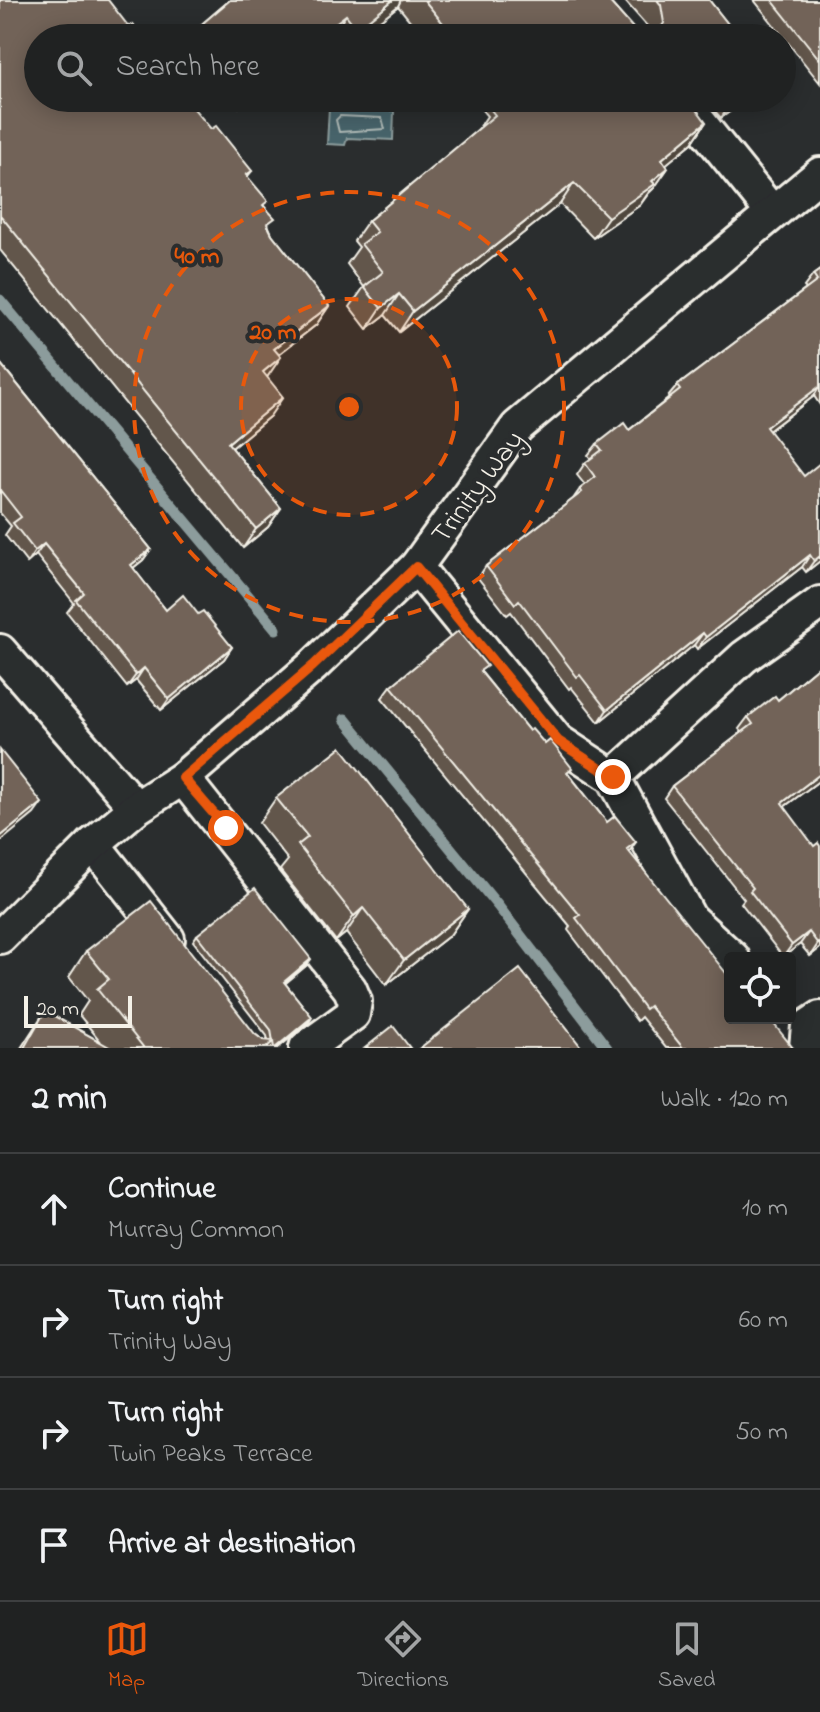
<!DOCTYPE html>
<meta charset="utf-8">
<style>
:root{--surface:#202222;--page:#282a2a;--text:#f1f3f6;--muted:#a2a4a5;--line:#3d3f40;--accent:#ea580c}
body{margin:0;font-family:"Indie Flower",sans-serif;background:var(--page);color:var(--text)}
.controls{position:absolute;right:24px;bottom:24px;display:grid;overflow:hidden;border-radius:8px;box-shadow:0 4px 20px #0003}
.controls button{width:72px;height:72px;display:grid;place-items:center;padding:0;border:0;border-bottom:2px solid var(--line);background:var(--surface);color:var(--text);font:40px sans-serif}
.scale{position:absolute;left:24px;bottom:20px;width:108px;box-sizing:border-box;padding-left:8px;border:4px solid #f4f1e8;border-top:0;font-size:22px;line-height:28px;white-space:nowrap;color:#f4f1e8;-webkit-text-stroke:6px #2a2d2e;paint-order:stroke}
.stop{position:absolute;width:24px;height:24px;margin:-18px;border:6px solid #ea580c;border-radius:50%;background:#fff}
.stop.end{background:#ea580c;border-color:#fff;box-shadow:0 2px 8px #0008}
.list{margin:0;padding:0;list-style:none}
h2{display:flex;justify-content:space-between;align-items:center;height:104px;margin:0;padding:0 32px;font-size:34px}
h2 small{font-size:26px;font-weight:400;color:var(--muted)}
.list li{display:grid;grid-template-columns:52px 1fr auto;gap:24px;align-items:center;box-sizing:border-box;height:112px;padding:0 32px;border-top:2px solid var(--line)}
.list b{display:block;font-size:30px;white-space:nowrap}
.list p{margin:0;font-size:26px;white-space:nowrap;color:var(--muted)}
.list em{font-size:26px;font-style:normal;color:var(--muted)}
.icon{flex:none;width:44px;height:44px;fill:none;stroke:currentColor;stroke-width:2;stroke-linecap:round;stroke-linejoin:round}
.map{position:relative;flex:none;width:820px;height:1048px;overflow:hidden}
.search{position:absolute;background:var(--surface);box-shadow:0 4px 20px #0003;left:24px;right:24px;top:24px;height:88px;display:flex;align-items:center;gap:20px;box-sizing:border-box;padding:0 28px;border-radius:44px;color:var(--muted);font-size:30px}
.sheet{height:552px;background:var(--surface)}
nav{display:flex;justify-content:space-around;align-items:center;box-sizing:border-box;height:112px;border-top:2px solid var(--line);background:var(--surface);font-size:22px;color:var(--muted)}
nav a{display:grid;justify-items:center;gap:4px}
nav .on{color:var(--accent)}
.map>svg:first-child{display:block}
</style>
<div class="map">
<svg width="820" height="1048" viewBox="0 0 820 1048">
<rect width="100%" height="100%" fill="#2a2d2e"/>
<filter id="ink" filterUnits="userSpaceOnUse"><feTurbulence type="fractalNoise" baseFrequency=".0125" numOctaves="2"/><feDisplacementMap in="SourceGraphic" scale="16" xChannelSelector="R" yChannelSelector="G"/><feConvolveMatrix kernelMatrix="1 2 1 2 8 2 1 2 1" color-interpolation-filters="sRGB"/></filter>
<g filter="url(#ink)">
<path fill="#47646a" stroke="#8c9c9c" stroke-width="2" d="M329,107l65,4 -1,29 -46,-2 -2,7 -18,-1z"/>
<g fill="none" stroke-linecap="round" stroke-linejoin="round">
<path stroke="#afb9b6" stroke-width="2" d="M340,116l42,2 3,11 -46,3 -3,-12z"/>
<g stroke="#8c9c9c" stroke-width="11">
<path d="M0,300l276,329"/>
<path d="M345,719l153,187 109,142"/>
</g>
<g stroke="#f4f1e8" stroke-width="38">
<g id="street">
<path d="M680,98l91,113"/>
<path d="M416,567l142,174 55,36 77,142 43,39"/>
<path d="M0,651l136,157"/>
<path d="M613,777l131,-120 76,-54"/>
<path d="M183,778l167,211 5,12 -2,13 -47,34"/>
<path d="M93,844l75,95"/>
<path d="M0,937l93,-93 43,-36 47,-30 130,-112 103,-99 101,-140 303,-253"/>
<path d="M806,1048l2,-22 12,-8"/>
</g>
</g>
<use href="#street" stroke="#2a2d2e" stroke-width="32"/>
</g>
<g fill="#62564c" stroke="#f4f1e8" stroke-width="2">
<path d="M0,0l129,27 15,11h-106l173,91 41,42 -5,6 17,29 5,21 3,7 57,72 -13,19 -37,29 -12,23 3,39 -38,32 49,60 -13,19 -25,21 -243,-298z"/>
<path d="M230,0h378l31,35 9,-1 -1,-8 -23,-26h85l30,38h-315l-26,-32 -41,32h-23l-2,-3 -3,3h-137l11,-15z"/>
<path d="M754,0h66v83z"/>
<path d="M231,98h19l-11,9z"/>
<path d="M472,98h216l18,24 -14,21 -26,21 2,4 -14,20 -5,5 -9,12 -47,33 -33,-34 -161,128 -14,-17 -18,14 -17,-22 14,-20 -17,-23 12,-17 -5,-6 14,-20 109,-90 10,-15z"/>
<path d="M703,98h46l-28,20z"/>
<path d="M820,270v135l-6,-9 -45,35 51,130 -14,11 -4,-5 -105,82 -3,-4 -95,77 -28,-35 -2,2 -58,-77 -4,3 -29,-37 8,-12 87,-67 7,-10 5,-4 -8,-10 8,-12 6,-4 -3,-4 9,-11 32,-14 40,-32 -1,-1 9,-11 129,-97 -2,-2 9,-12z"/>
<path d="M0,363l151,186 -8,11 -10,8 33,42 32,4 34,33 -8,12 -63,51 -25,-30 -9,7 -60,-75 7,-9 -38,-48 -9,8 -22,-28 6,-9 -11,-13z"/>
<path d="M820,665v115l-36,27 36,141 -10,8 -10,-12 -17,13 -42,-54 3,-4 -80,-101 8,-12 70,-54 -3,-3 9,-12 30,-17z"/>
<path d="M482,673l47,58 39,42 39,49 29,20 -7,10 101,166 63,30h-127l-25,-31 -4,4 -69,-91 2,-4 -188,-228 9,-12z"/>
<path d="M276,798l192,111 -18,26 -64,50 -40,-52 -10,8 -56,-71 8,-10 -29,-37z"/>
<path d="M197,935l110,30 -22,18 27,34 -4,6 -30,25h-257l24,-37 56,31 -22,-27 9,-14 -19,-24 17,-26 169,83 8,6 5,1 -1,-5 -74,-95z"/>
</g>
<g fill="#50463e" stroke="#f4f1e8" stroke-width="2">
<path d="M393,0h8l-3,6 -41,32h-6l6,-9z"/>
<path d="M346,15l-14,20 -3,3h-13z"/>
<path d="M245,98h5l-11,9z"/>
<path d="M735,98h14l-28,20z"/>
<path d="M706,122l-14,21 -45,37 15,-21z"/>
<path d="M668,168l-14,20 -5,4 -9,13 -47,33 15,-21z"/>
<path d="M574,183l-14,21 -161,128 14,-21z"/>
<path d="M399,294l-14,21 -18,14 14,-21z"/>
<path d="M329,306l-13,19 -55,43 13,-19z"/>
<path d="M281,357l-13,19 -18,15 13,-19z"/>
<path d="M820,386l-6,10 -56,43 8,-12z"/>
<path d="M283,397l-13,19 -55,46 13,-19z"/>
<path d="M281,508l-13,19 -25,21 13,-19z"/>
<path d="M44,544l-8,11 -9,8 8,-12z"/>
<path d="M151,549l-8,11 -20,16 8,-11z"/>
<path d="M810,555l-8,12 -105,82 9,-12z"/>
<path d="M820,556v5l-14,11 8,-11z"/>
<path d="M703,633l-9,12 -95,77 8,-12z"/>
<path d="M232,647l-8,12 -63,51 8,-11z"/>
<path d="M144,668l-8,12 -9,7 9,-12z"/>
<path d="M820,774v6l-47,35 9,-12z"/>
<path d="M42,803l-8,11 -34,28v-5z"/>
<path d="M363,908l-17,25 -10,8 18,-25z"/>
<path d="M468,909l-18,26 -64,50 18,-25z"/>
<path d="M809,932l-9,12 -17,13 9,-12z"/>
<path d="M820,942v6l-10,8 8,-12z"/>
<path d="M311,959l-4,6 -27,23 4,-6z"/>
<path d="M312,1017l-4,6 -30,25h-3z"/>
</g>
<g fill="#726458" stroke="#f4f1e8" stroke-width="2">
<path d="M0,0h108l21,27 4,-3 11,14h-106v60h147l26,31 5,-3 36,45 -6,4 22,26 -5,4 12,13 -8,6 5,10 57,72 -55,43 7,8 -18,15 20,25 -55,46 53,65 -25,21 -256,-314z"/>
<path d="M230,0h163l-36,29 -11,-14 -30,23h-102l-11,-15z"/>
<path d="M424,0h184l31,35 19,-3 6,-9 -3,-18 -4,-5h52l30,38h-284z"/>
<path d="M772,0h48v60z"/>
<path d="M503,98h185l18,24 -44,37 6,9 -16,13 3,3 -47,33 -34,-34 -161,128 -14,-17 -18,14 -17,-21 19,-15 -22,-28 16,-12 -9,-11 127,-106 -4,-5 14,-10z"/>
<path d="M820,270v116l-54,41 38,49 16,-13v93l-6,5 -4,-6 -104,82 -3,-4 -96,77 -27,-35 -3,2 -58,-77 -4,4 -29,-38 96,-74 -2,-3 15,-12 -10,-14 17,-13 -5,-6 27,-21 5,7 51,-40 -3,-4 140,-105 -4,-6z"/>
<path d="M0,363l151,186 -20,16 35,45 17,-15 15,19 5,-3 29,36 -63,52 -25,-31 -8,7 -60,-75 8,-7 -40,-49 -9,7 -22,-28 8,-6 -21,-27z"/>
<path d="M458,631l29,35 -7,5 49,60 3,-2 13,15 5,-4 22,28 -5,4 40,50 8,-6 21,26 -9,7 103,129v40h39l24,30h-110l-34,-42 -4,3 -69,-91 4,-3 -189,-229z"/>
<path d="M820,665v109l-38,29 32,43 4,-3 2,3v96l-2,2 -9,-12 -17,13 -42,-54 3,-3 -81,-102 81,-62 -5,-7 27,-21 3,4z"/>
<path d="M341,747l127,162 -64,51 -41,-52 -9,8 -56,-71 10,-8 -32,-39z"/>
<path d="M0,750l42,53 -42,34z"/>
<path d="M255,888l56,71 -27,23 28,35 -37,31h-1l-3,-18 -74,-95z"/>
<path d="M151,901l104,133 8,6 11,1 -7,6 2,1h-125l-47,-59 12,-10 -23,-28z"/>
<path d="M520,969l62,79h-162z"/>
<path d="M45,1011l66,37h-87z"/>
<path d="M393,1026l17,22h-45z"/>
</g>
</g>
<g fill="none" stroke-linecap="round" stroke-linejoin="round" filter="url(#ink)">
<path stroke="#ea580c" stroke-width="10" d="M226,828l-43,-50 130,-112 103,-99 142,174 55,36"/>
</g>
<circle cx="349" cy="407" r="108" fill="#e8590c" fill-opacity=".12"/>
<g fill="none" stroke="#e8590c" stroke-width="4" stroke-dasharray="14 10">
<circle cx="349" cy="407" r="108"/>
<circle cx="349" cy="407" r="215"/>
</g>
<g text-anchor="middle" stroke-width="8" stroke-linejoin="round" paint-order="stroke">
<g font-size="28" fill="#f4f1e8" stroke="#2a2d2e">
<text transform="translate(476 486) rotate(-53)" y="10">Trinity Way</text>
</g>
</g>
<circle cx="349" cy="407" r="12" fill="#e8590c" stroke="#2a2d2e" stroke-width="4"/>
<g font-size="24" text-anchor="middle" font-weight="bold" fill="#e8590c" stroke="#2a2d2e" stroke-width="8" stroke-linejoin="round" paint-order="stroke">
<text x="197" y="263">40 m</text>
<text x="273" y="339">20 m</text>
</g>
</svg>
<div class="controls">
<button><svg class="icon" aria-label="locate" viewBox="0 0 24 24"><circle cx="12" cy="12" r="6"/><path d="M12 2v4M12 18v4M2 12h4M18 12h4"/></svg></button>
</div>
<div class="scale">20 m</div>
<div class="stop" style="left:226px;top:828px"></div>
<div class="stop end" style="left:613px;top:777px"></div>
<div class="search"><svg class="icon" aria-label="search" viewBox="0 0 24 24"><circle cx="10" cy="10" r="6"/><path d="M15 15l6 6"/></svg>Search here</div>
</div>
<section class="sheet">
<h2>2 min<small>Walk · 120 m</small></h2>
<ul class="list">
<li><svg class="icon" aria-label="ahead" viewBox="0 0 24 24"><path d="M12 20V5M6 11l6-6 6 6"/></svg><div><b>Continue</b><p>Murray Common</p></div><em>10 m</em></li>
<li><svg class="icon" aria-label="right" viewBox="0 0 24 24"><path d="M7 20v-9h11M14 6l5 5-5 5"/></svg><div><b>Turn right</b><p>Trinity Way</p></div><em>60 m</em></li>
<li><svg class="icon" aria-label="right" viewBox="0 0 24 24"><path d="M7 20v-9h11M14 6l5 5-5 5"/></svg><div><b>Turn right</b><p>Twin Peaks Terrace</p></div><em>50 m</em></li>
<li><svg class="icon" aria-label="arrive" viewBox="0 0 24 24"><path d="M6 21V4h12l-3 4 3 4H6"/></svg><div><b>Arrive at destination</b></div></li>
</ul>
</section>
<nav>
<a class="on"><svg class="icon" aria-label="map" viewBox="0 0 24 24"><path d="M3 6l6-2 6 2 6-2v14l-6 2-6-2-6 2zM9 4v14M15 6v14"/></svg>Map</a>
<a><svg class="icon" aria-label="directions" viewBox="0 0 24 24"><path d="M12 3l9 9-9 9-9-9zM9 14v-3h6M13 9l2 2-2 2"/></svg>Directions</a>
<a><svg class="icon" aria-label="saved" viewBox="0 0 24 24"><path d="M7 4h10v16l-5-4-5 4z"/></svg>Saved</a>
</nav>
